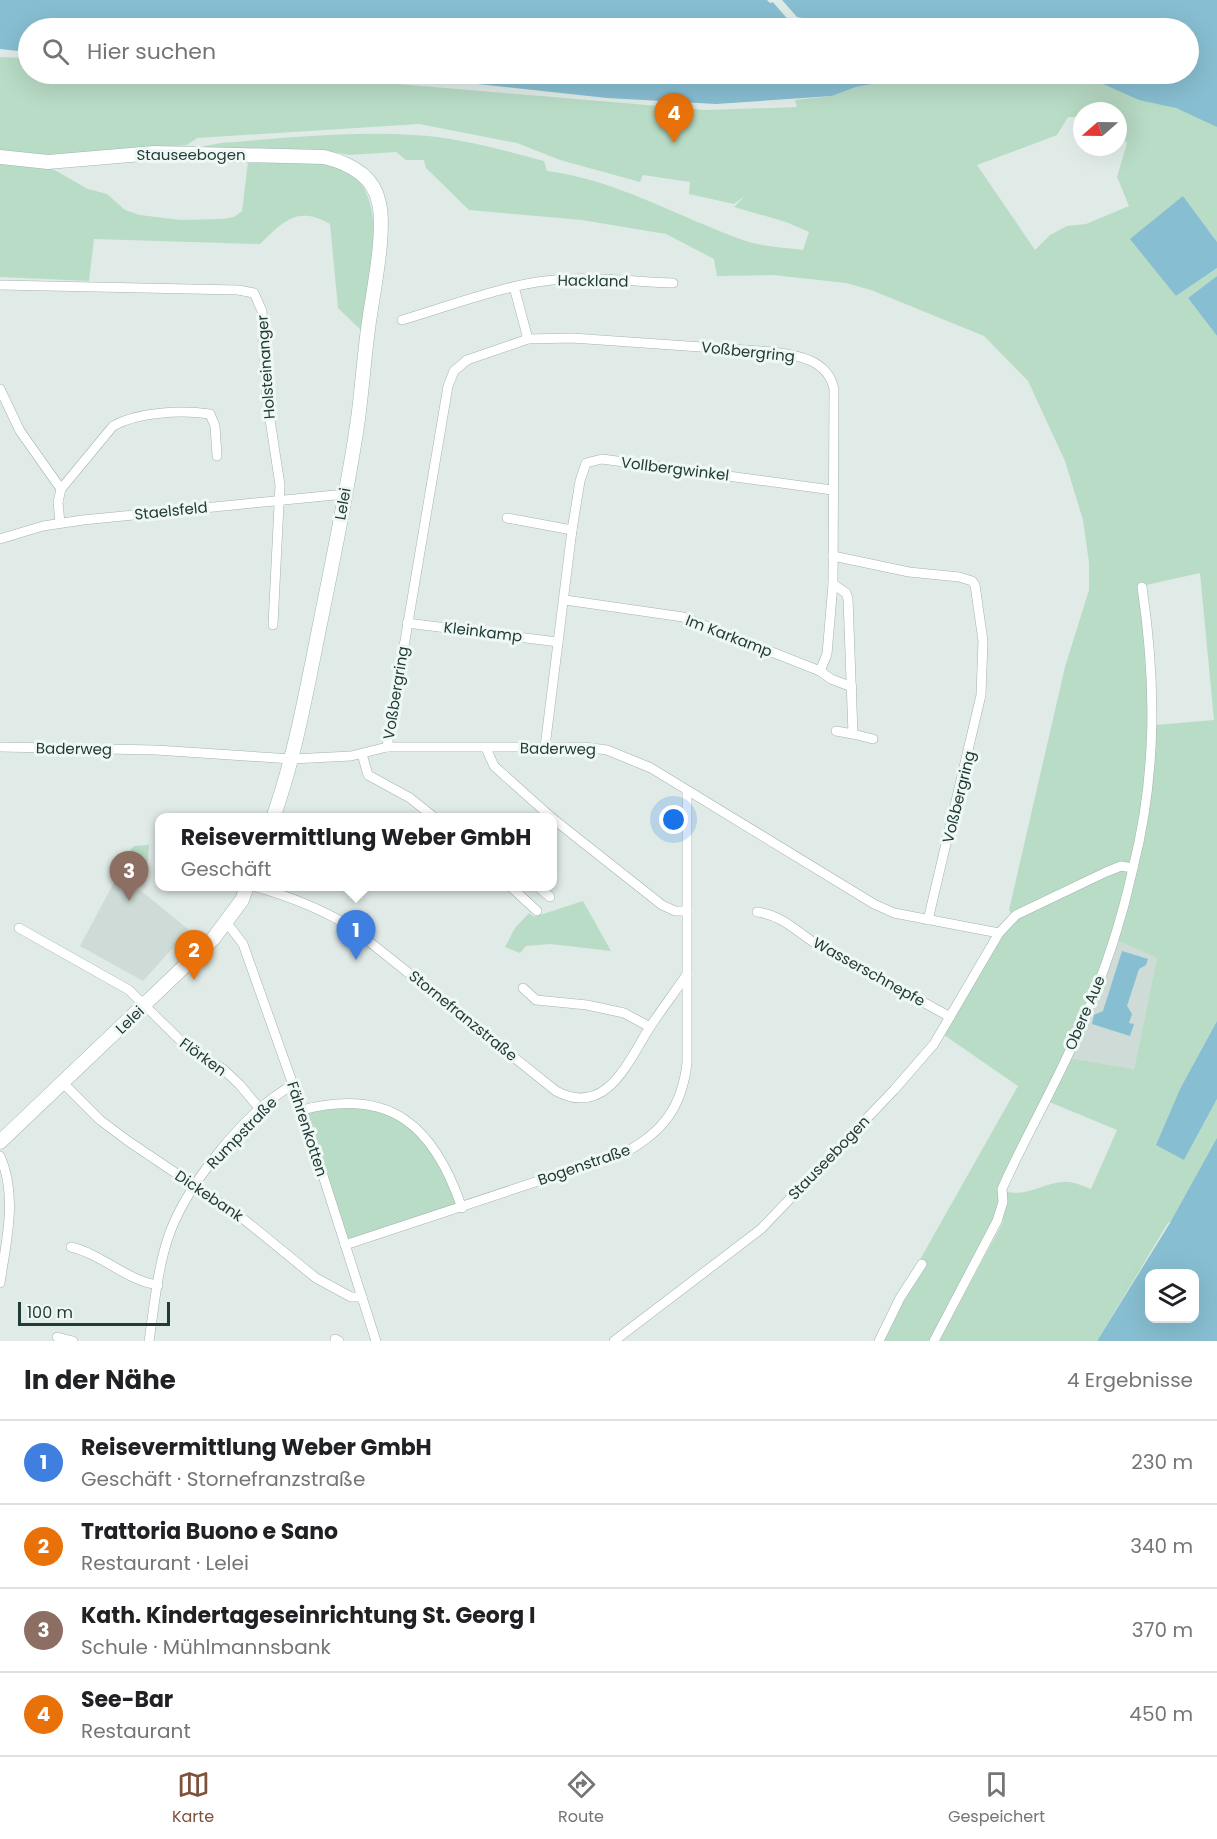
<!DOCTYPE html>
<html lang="de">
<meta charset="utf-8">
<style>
:root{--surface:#fff;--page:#f6f6f6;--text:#202124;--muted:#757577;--line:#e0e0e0;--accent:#7e513b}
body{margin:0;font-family:Poppins,sans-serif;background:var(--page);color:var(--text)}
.controls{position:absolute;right:18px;bottom:18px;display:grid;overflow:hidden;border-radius:12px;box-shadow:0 6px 24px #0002}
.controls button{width:54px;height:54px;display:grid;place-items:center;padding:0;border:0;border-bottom:2px solid var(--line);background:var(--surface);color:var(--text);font:30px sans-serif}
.compass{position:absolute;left:1073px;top:102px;width:54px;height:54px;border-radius:50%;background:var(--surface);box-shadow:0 6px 24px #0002;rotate:250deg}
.scale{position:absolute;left:18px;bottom:15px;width:152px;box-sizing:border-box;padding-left:6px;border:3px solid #213b37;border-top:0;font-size:16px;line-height:21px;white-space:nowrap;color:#213b37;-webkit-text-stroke:4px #f0f8f5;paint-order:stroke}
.you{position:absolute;left:674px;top:820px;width:21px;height:21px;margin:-15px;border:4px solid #fff;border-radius:50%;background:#1a73e8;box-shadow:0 0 0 9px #1a73e833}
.badge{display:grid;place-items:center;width:39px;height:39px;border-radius:50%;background:var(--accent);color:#fff;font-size:20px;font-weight:700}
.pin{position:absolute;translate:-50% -50px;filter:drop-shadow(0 2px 3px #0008)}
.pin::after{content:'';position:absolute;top:32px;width:21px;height:18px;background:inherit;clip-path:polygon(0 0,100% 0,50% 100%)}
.popup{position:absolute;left:155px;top:813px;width:402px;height:78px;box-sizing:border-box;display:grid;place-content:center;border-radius:12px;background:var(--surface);filter:drop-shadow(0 2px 4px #0005);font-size:20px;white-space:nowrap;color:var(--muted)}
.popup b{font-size:22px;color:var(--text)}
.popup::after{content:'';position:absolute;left:50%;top:100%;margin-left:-12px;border:12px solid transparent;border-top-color:var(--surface)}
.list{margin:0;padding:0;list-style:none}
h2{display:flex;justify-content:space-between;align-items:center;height:78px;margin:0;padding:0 24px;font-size:26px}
h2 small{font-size:20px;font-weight:400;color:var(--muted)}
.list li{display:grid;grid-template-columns:39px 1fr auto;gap:18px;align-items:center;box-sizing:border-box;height:84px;padding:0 24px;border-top:2px solid var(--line)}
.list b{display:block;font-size:22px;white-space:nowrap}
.list p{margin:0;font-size:20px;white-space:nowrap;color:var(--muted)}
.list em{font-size:20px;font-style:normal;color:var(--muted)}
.icon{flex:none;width:33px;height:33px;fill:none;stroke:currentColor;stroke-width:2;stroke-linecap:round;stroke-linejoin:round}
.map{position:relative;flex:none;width:1217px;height:1341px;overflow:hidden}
.search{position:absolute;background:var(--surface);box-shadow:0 6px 24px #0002;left:18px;right:18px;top:18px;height:66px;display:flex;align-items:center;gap:15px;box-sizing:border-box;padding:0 21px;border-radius:33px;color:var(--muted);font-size:22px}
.sheet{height:414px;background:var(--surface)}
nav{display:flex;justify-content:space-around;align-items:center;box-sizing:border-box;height:84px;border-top:2px solid var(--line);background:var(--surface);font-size:16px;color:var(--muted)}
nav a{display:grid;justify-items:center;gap:3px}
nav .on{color:var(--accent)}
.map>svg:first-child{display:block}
</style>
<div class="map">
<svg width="1217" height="1341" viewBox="0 0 1217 1341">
<rect width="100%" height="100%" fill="#e0ebe7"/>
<g fill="#cedbd6">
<path d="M119,873l70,57 -46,51 -63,-35z"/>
<path d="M1116,940l41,18 -23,111 -65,-11z"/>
</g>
<g fill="#b9dcc6" fill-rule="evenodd">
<path d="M0,57l28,1v16h251l427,36 91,-3 -2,-7 37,-4 24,-9 73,-13h163v5l86,30 39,-10v143l-34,-46 -7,100 41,-28v8l-29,22 29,38v685l-36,66 3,73 33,-61v98l-49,26 -71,118h-158l63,-117 5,-21 -2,-12c20,7 38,-8 58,-9 10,-1 19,4 28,7l26,-59 -70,-29 22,-43 65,11 23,-111 -41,-18 12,-42 27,-173 59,-5 -14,-147 -54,12 4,166 -19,115 -119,49 -3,-5 56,-243 24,-77v-27l-6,-43 -18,-59 -37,-80 -44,-45 -113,-46 -25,-7 -73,-8 -56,1 -3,-17 -48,-25 -84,-14 -113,-10 -43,-42 -2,-8h-18l-10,-8 -47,3 -27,-5 -118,-2 1,-2 16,-3c64,-5 129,-12 193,-8 41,2 90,15 130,26l3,10c70,9 131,46 196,69 19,7 41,7 60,10l6,-18 -23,-10 -52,-15 11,-11 -11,8 -45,-10 1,-12 -47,-7 -3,7 -80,-22 -43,-17 -98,-19 -222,14 -10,7c-62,5 -125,15 -187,7zM1082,111h36v23l9,9 -10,34 12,29 -43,18 -19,2 -17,9 -15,15 -58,-85 80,-30 11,-18h14z"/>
<path d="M248,162c27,1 71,-3 95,7 50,20 26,124 23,166l-28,-27 -8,-84c-33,-19 -47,-2 -70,20l-166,-5 -5,42 -89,-4v-113l51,4 37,21 19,5 18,16 15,5 40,5 42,-1 12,-2 8,-6z"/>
<path d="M149,845l-2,24 -21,-14 8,-9z"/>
<path d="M1117,869h14l-37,124 -77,158 -18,62 -69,128h-56l144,-255 -74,-51 55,-98 15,-19z"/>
<path d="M583,901l28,50 -61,-7 -24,2 -6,7 -15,-6 10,-19 14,-15 5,4z"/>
<path d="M373,1105l43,24 27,32 19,47 -117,37 -43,-135z"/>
</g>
<g fill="#87bed1" fill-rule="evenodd">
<path d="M0,0h767l3,3 12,-3h435v127l-41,-19 -37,-8 -47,-21v-5h96v-46h-1160v24l-28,-3z"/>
<path d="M384,74h545l-73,13 -24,9 -116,8 -109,-6z"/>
<path d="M1183,196l34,46v26l-41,28 -46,-57z"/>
<path d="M1217,276v60l-29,-38z"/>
<path d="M1122,951l26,8 -2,6 -7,4 -12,37 5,8 -3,9 5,1 -4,12 -38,-12 2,-9 9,-4z"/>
<path d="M1217,1021v78l-33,61 -28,-15 25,-58z"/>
<path d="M1217,1138v203h-120l73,-118zM1150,1274h44v44h-44z"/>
</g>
<path fill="#e0ebe7" d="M771,0h11l15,17 5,1 5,10h-17l1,-5z"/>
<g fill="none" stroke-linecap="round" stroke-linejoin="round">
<g stroke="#a3b3af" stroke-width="10">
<g id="street">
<path d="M0,285l238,5 16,3 8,18 5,89 13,85 -7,140"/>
<path d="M514,287l14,52"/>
<path d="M402,320c41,-12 82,-28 124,-36 47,-10 98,-3 147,-1"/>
<path d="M0,389l20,42 41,58"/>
<path d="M507,518l65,12"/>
<path d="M60,523l-2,-21 3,-13 52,-63c25,-14 68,-16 97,-12l5,12 2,30"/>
<path d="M0,539l43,-13 40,-6 262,-26"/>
<path d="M833,556l76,16 50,5 13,4 3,4 8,56 -2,54 -53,225"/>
<path d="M833,584l13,9 2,6 5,135 20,5"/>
<path d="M407,623l151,19"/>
<path d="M820,671l11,8 21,8"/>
<path d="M836,731l17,3"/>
<path d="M0,747l156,3 136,9 59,-3 36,-9h197l23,3 44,18 223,136 20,9 105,20 17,-18 90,-43 15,-6 12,2c-14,65 -37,129 -66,189 -21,45 -45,87 -65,132l1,13 -6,19 -63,120"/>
<path d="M387,747l61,-361 6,-15 13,-11 61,-21 44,-1 201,14c25,3 55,8 61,37l-1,195 -6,70 -7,17 -137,-54 -118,-17"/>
<path d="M545,747l27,-217 8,-49 6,-18 16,-4 230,31"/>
<path d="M486,748l8,18 58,52"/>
<path d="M362,754l6,21 42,23 25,20"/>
<path d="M552,818l110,87 13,6h12"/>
<path d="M1133,868c24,-94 23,-187 9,-281"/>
<path d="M253,886c36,10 67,22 98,41l205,164c51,27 72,-30 94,-64 12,-18 25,-35 37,-53"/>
<path d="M510,886l27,25"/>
<path d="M537,886l13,11"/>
<path d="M757,912c27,3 44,24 67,37 42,23 84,44 126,68"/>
<path d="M227,923l16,21 59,166 74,231"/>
<path d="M19,928l110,62 58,57 36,22 17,16 20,24"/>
<path d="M523,988l13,12 51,5 37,8 26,14"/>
<path d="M63,1083l37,37 28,21 113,76 75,61 35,19h11"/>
<path d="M302,1110c89,-23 132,16 160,98"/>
<path d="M0,1156c18,40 6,86 0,127"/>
<path d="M345,1245l281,-93c38,-21 56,-46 61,-89v-272"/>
<path d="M71,1247c31,7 56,34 87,38"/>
<path d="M57,1337l16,4"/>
<path d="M335,1339l4,2"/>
<path d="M149,1341c5,-33 8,-68 18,-100 16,-52 78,-130 126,-156"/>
<path d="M614,1341l147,-112 133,-139 40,-46 65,-111"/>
<path d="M879,1341l21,-43 22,-34"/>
</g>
</g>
<g stroke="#9fb7b0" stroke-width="15">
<g id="secondary">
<path d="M0,157l48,5 106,-9 170,4c25,6 50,19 55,46 7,31 -7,93 -11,126 -4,30 -6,60 -10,90 -10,70 -25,140 -39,210 -13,64 -24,127 -46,189"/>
<path d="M0,1142l213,-203 29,-39 5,-14"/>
</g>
</g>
<use href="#street" stroke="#fff" stroke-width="9"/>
<use href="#secondary" stroke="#fff" stroke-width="14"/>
</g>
<g text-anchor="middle" stroke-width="6" stroke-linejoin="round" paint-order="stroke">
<g font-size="15" fill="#213b37" stroke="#f0f8f5">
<text x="191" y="160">Stauseebogen</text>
<text transform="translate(593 281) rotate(1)" y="5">Hackland</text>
<text transform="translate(748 352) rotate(6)" y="5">Voßbergring</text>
<text transform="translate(266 367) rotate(-94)" y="5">Holsteinanger</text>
<text transform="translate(675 469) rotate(7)" y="5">Vollbergwinkel</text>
<text transform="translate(343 504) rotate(-80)" y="5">Lelei</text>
<text transform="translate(171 511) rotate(-6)" y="5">Staelsfeld</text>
<text transform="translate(483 632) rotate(7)" y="5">Kleinkamp</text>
<text transform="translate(729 636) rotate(21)" y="5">Im Karkamp</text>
<text transform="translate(396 693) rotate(-81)" y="5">Voßbergring</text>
<text transform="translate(74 749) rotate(1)" y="5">Baderweg</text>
<text transform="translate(558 749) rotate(1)" y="5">Baderweg</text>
<text transform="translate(959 797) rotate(-76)" y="5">Voßbergring</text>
<text transform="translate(869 972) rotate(29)" y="5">Wasserschnepfe</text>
<text transform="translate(1085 1013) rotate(-67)" y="5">Obere Aue</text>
<text transform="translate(463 1016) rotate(39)" y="5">Stornefranzstraße</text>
<text transform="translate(130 1020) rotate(-44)" y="5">Lelei</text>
<text transform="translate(203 1057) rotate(36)" y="5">Flörken</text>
<text transform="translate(307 1129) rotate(72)" y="5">Fährenkotten</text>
<text transform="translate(242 1133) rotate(-46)" y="5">Rumpstraße</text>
<text transform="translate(829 1158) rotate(-46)" y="5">Stauseebogen</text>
<text transform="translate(584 1165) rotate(-19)" y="5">Bogenstraße</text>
<text transform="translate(209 1196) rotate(34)" y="5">Dickebank</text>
</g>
</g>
</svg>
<div class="controls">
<button><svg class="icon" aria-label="layers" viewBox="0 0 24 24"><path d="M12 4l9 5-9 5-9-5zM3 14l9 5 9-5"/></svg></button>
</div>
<svg class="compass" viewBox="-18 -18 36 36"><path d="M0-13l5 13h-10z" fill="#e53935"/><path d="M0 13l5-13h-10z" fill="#757577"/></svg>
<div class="scale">100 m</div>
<div class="you"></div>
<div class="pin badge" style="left:356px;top:960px;background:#3f7fe0">1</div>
<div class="popup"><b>Reisevermittlung Weber GmbH</b>Geschäft</div>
<div class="pin badge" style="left:194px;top:980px;background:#e8710a">2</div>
<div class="pin badge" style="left:129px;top:901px;background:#8d6e63">3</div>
<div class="pin badge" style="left:674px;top:143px;background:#e8710a">4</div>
<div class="search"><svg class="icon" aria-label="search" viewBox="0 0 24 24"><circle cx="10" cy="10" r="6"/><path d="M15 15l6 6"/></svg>Hier suchen</div>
</div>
<section class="sheet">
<h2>In der Nähe<small>4 Ergebnisse</small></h2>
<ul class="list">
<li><span class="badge" style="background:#3f7fe0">1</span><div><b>Reisevermittlung Weber GmbH</b><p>Geschäft · Stornefranzstraße</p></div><em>230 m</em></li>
<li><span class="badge" style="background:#e8710a">2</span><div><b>Trattoria Buono e Sano</b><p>Restaurant · Lelei</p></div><em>340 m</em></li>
<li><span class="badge" style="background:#8d6e63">3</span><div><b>Kath. Kindertageseinrichtung St. Georg I</b><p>Schule · Mühlmannsbank</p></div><em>370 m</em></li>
<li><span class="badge" style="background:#e8710a">4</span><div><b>See-Bar</b><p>Restaurant</p></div><em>450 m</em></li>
</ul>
</section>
<nav>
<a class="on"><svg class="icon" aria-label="map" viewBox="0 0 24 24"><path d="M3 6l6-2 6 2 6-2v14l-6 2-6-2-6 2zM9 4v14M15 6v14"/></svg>Karte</a>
<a><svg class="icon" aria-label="directions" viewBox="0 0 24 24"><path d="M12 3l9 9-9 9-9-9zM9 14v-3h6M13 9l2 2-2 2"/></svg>Route</a>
<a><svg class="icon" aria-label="saved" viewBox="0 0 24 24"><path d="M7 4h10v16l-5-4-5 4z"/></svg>Gespeichert</a>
</nav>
